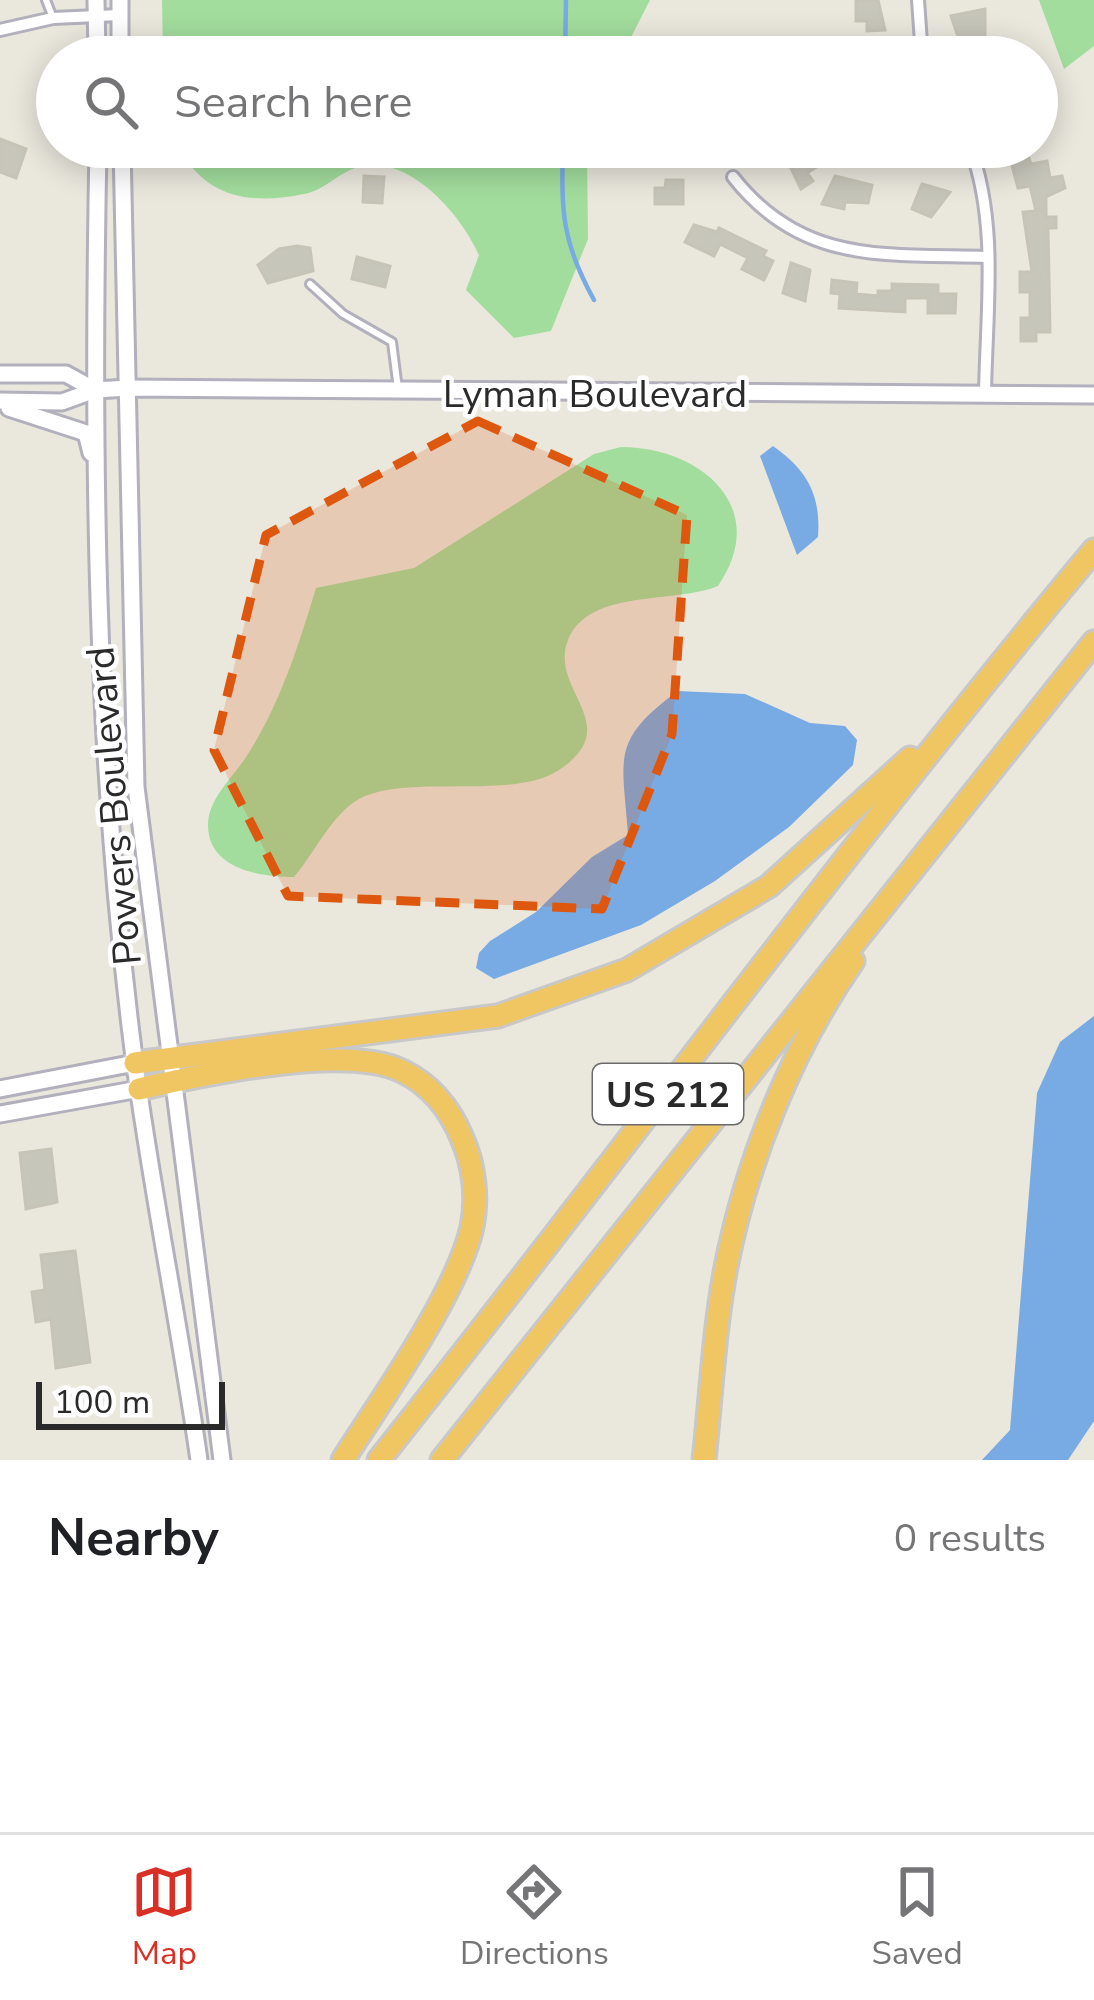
<!DOCTYPE html>
<style>
:root{--surface:#fff;--page:#f6f6f6;--text:#202124;--muted:#757577;--line:#e0e0e0;--accent:#d93025}
body{margin:0;font-family:"Nunito Sans",sans-serif;background:var(--page);color:var(--text)}
.scale{position:absolute;left:36px;bottom:30px;width:189px;box-sizing:border-box;padding-left:12px;border:6px solid #2a2a2a;border-top:0;font-size:33px;line-height:42px;white-space:nowrap;color:#2a2a2a;-webkit-text-stroke:9px #fff;paint-order:stroke}
.list{margin:0;padding:0;list-style:none}
h2{display:flex;justify-content:space-between;align-items:center;height:156px;margin:0;padding:0 48px;font-size:51px}
h2 small{font-size:39px;font-weight:400;color:var(--muted)}
.icon{flex:none;width:66px;height:66px;fill:none;stroke:currentColor;stroke-width:2;stroke-linecap:round;stroke-linejoin:round}
.map{position:relative;flex:none;width:1094px;height:1460px;overflow:hidden}
.search{position:absolute;background:var(--surface);box-shadow:0 6px 30px #0003;left:36px;right:36px;top:36px;height:132px;display:flex;align-items:center;gap:30px;box-sizing:border-box;padding:0 42px;border-radius:66px;color:var(--muted);font-size:45px}
.sheet{height:372px;background:var(--surface)}
nav{display:flex;justify-content:space-around;align-items:center;box-sizing:border-box;height:168px;border-top:3px solid var(--line);background:var(--surface);font-size:33px;color:var(--muted)}
nav a{display:grid;justify-items:center;gap:6px}
nav .on{color:var(--accent)}
.map>svg:first-child{display:block}
</style>
<div class="map">
<svg width="1094" height="1460" viewBox="0 0 1094 1460">
<rect width="100%" height="100%" fill="#eae8dd"/>
<g fill="#a2dd9d">
<path d="M162,0h488l-29,57h-458z"/>
<path d="M1039,0h55v46l-30,23z"/>
<path d="M179,147h408l1,92 -37,92 -37,7 -48,-48 13,-35c-18,-40 -67,-98 -117,-89 -21,4 -38,25 -58,28 -54,11 -99,4 -125,-47z"/>
<path d="M621,447c79,0 151,60 97,139 -42,18 -129,2 -150,54 -20,50 59,85 -9,130 -46,31 -152,3 -200,29 -27,15 -45,55 -65,78 -32,0 -86,-7 -86,-52 0,-25 23,-46 36,-65 35,-52 54,-113 72,-172l98,-20 180,-114z"/>
</g>
<g fill="#78aae4">
<path d="M773,446c34,24 48,49 45,91l-21,18 -37,-99z"/>
<path d="M678,691l67,3 65,29 35,3 12,14 -4,25 -64,62 -74,54 -74,44 -147,54 -18,-11 3,-15 11,-12 46,-29 56,-55 36,-22c-5,-76 -19,-94 50,-144z"/>
<path d="M1094,1016v405l-26,39h-86l28,-30 27,-337 23,-51z"/>
</g>
<g fill="none" stroke-linecap="round" stroke-linejoin="round">
<g stroke="#78aae4" stroke-width="4.5">
<path d="M565,57l1,-57"/>
<path d="M563,147c-2,65 -1,95 31,153"/>
</g>
</g>
<g fill="#c6c6bb" stroke="#c6c4b6" stroke-width="3">
<path d="M856,0h22l7,30 -18,1v-10h-11z"/>
<path d="M985,9v37l-22,5 -12,-35z"/>
<path d="M0,139l26,10 -10,29 -16,-6z"/>
<path d="M1007,147h18l6,17 16,-3 3,17 12,-2 3,12 -19,9v20h10v11h-8l2,104h-14v9h-15v-23h9v-26h-10v-20h12l-9,-60 13,-1 -6,-25 -12,2z"/>
<path d="M808,150l10,16 -11,7 6,8 -12,8 -13,-27z"/>
<path d="M364,176l20,1 -2,26 -19,-1z"/>
<path d="M835,176l37,9 -4,18 -23,-1 -1,7 -22,-5z"/>
<path d="M666,180h17v24h-28v-16h10z"/>
<path d="M922,184l28,8 -19,25 -19,-8z"/>
<path d="M694,225l23,7 2,-4 47,23 -3,5 10,5 -9,19 -22,-11 6,-11 -28,-14 -6,12 -29,-14z"/>
<path d="M297,246l13,2 3,23 -45,12 -10,-18 21,-16z"/>
<path d="M357,257l33,9 -5,21 -33,-8z"/>
<path d="M791,263l19,7 -5,31 -22,-8z"/>
<path d="M832,280l25,3 -1,11 22,2v-5h14v-7l46,1v9h18l-1,19h-27v-15h-23v14l-66,-4 1,-14 -9,-1z"/>
<path d="M51,1149l6,53 -31,7 -6,-56z"/>
<path d="M75,1251l15,111 -34,6 -5,-49 -15,3 -4,-30 13,-2 -4,-35z"/>
</g>
<g fill="none" stroke-linecap="round" stroke-linejoin="round">
<g stroke="#b1b0bc" stroke-width="12">
<g id="lane">
<path d="M46,0l7,18"/>
<path d="M310,284l33,30 49,28 6,47"/>
</g>
</g>
<g stroke="#b1b0bc" stroke-width="16">
<g id="street">
<path d="M918,0l4,57"/>
<path d="M0,30l53,-12 67,-3"/>
<path d="M970,147c29,77 16,167 15,248"/>
<path d="M733,177c69,88 152,77 254,80"/>
</g>
</g>
<g stroke="#b1b0bc" stroke-width="21">
<g id="secondary">
<path d="M96,0l1,57"/>
<path d="M120,0v57"/>
<path d="M98,147c-6,306 -3,614 37,918 18,132 45,263 64,395"/>
<path d="M122,147l14,640 86,673"/>
<path d="M0,374h66l29,16"/>
<path d="M0,401l62,1 33,-12 33,-2 966,7"/>
<path d="M9,408l77,25 5,20"/>
<path d="M0,1089l135,-26"/>
<path d="M0,1114l139,-25"/>
</g>
</g>
<g stroke="#c8c8c8" stroke-width="27">
<g id="highway">
<path d="M135,1063l363,-47 129,-46 142,-84 141,-128"/>
<path d="M139,1089c62,-14 206,-46 263,-18 29,14 48,38 60,67 12,27 16,60 10,89 -15,67 -91,173 -129,233"/>
<path d="M379,1460c240,-302 468,-614 715,-910"/>
<path d="M442,1460l652,-818"/>
<path d="M704,1460c7,-64 10,-130 22,-193 21,-106 65,-217 127,-306"/>
</g>
</g>
<use href="#lane" stroke="#fff" stroke-width="6"/>
<use href="#street" stroke="#fff" stroke-width="10"/>
<use href="#secondary" stroke="#fff" stroke-width="15"/>
<use href="#highway" stroke="#f0c662" stroke-width="21"/>
</g>
<path fill="#de570e" fill-opacity="0.2" stroke="#de570e" stroke-width="9" stroke-dasharray="24 15" stroke-linejoin="round" d="M478,421l209,94 -15,219 -70,175 -314,-13 -74,-146 52,-215z"/>
<g text-anchor="middle" stroke-width="9" stroke-linejoin="round" paint-order="stroke">
<rect fill="#fff" stroke="#6a6a6a" stroke-width="3" x="593" y="1064" width="150" height="60" rx="9"/>
<g font-size="36" font-weight="bold" fill="#2a2a2a">
<text x="668" y="1107">US 212</text>
</g>
<g font-size="39" fill="#2a2a2a" stroke="#fff">
<text x="595" y="407">Lyman Boulevard</text>
<text transform="translate(113 806) rotate(-95)" y="14">Powers Boulevard</text>
</g>
</g>
</svg>
<div class="scale">100 m</div>
<div class="search"><svg class="icon" aria-label="search" viewBox="0 0 24 24"><circle cx="10" cy="10" r="6"/><path d="M15 15l6 6"/></svg>Search here</div>
</div>
<section class="sheet">
<h2>Nearby<small>0 results</small></h2>
<ul class="list">
</ul>
</section>
<nav>
<a class="on"><svg class="icon" aria-label="map" viewBox="0 0 24 24"><path d="M3 6l6-2 6 2 6-2v14l-6 2-6-2-6 2zM9 4v14M15 6v14"/></svg>Map</a>
<a><svg class="icon" aria-label="directions" viewBox="0 0 24 24"><path d="M12 3l9 9-9 9-9-9zM9 14v-3h6M13 9l2 2-2 2"/></svg>Directions</a>
<a><svg class="icon" aria-label="saved" viewBox="0 0 24 24"><path d="M7 4h10v16l-5-4-5 4z"/></svg>Saved</a>
</nav>
